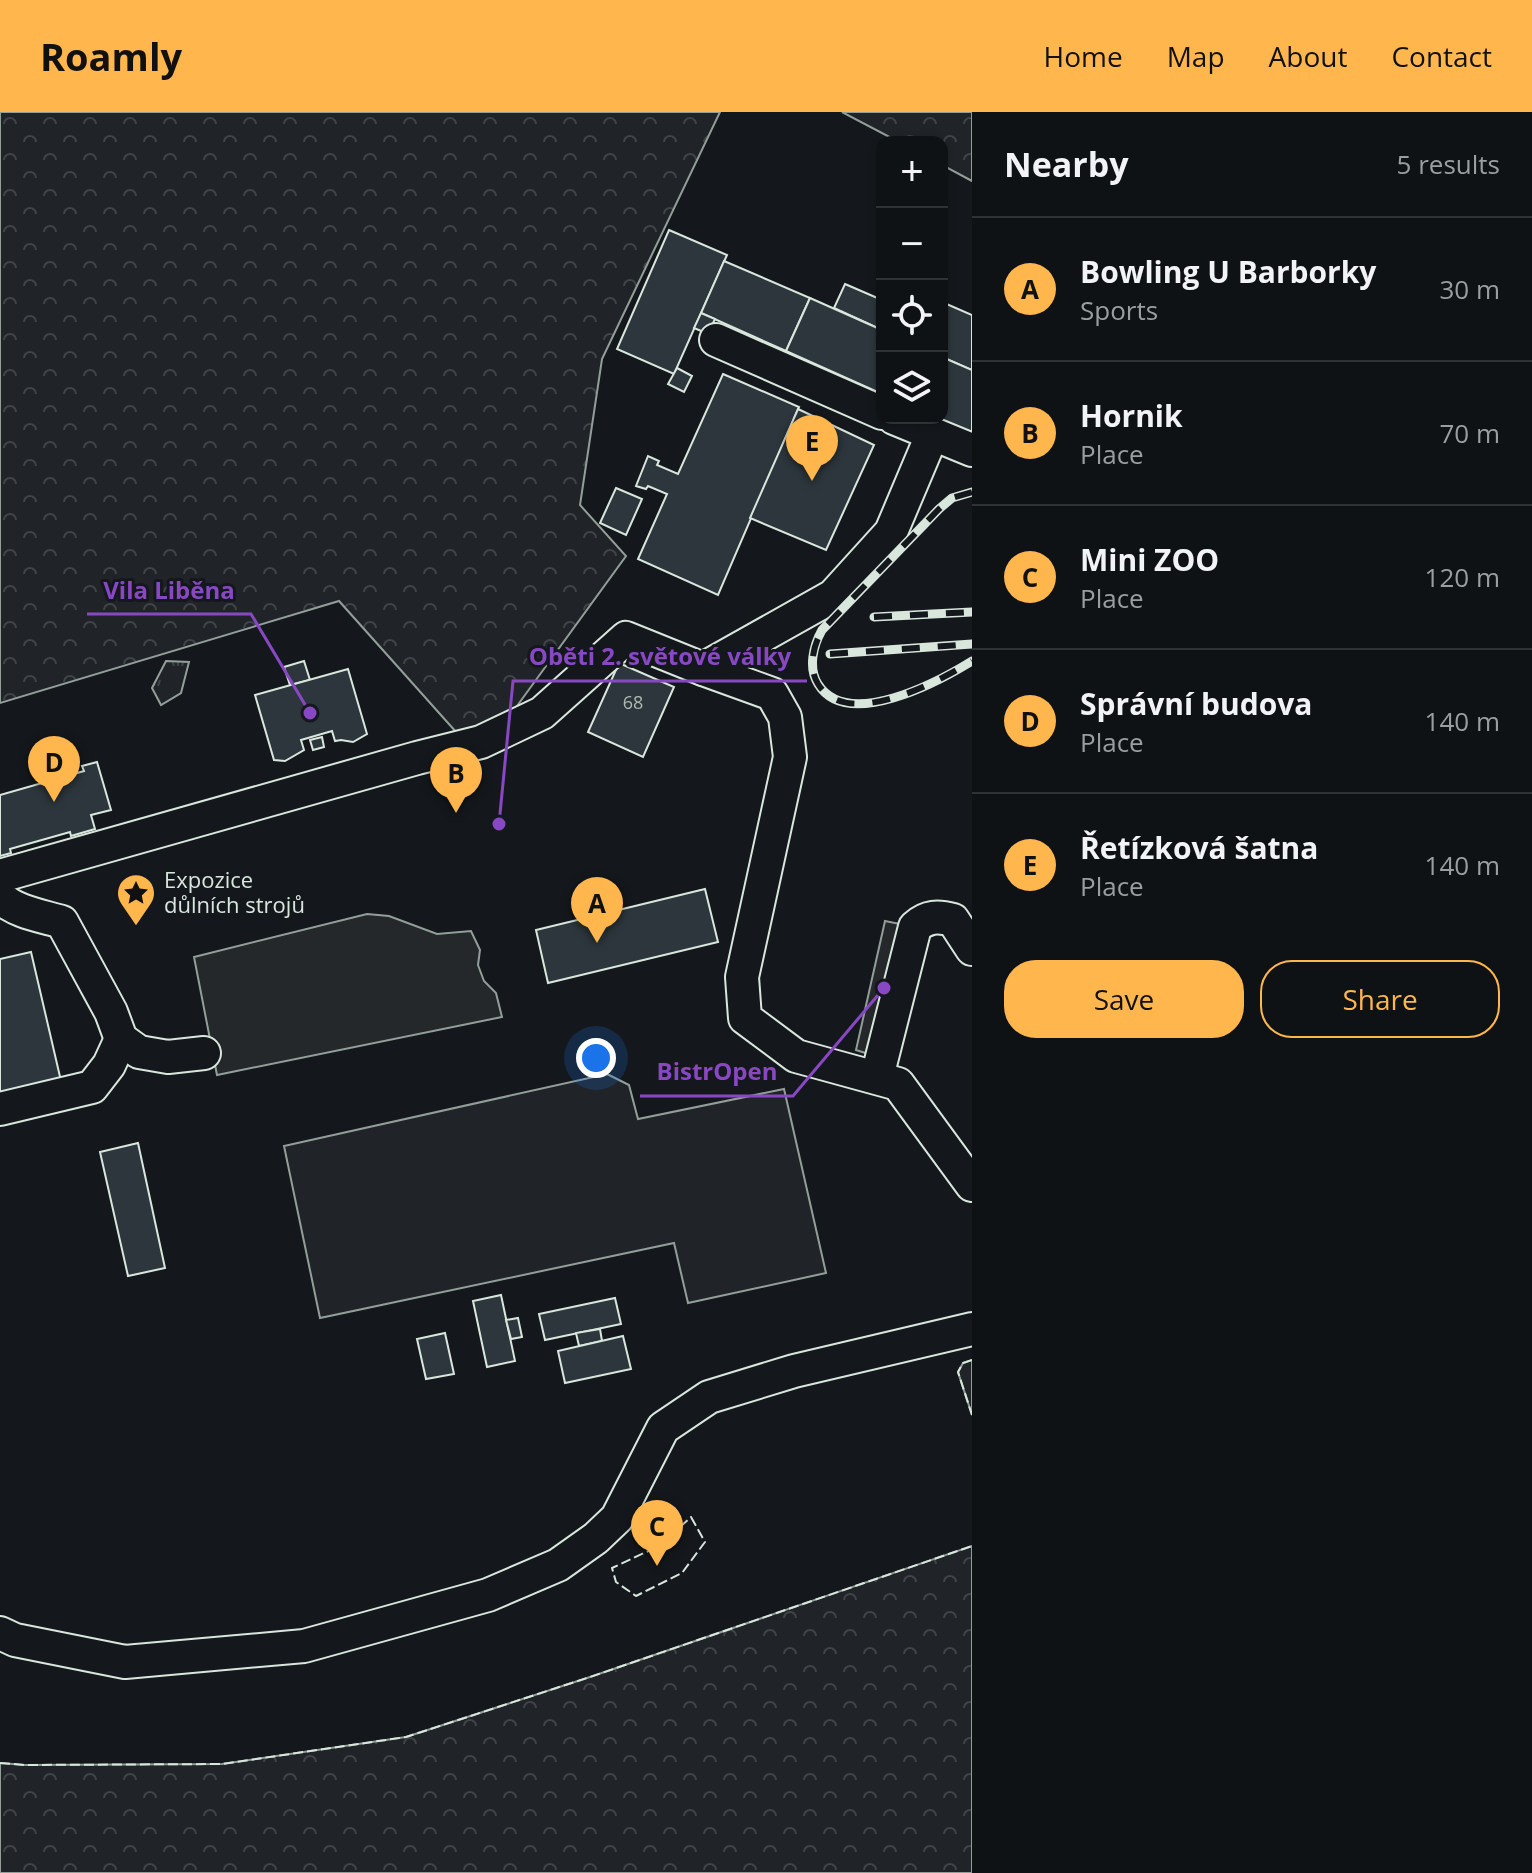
<!DOCTYPE html>
<meta charset="utf-8">
<style>
:root{--surface:#0f1215;--page:#1d2022;--text:#f1f3f6;--muted:#9b9ea0;--line:#2f3234;--accent:#ffb74d}
body{margin:0;font-family:"Open Sans",sans-serif;background:var(--page);color:var(--text)}
.controls{position:absolute;right:24px;top:24px;display:grid;overflow:hidden;border-radius:16px;box-shadow:0 2px 6px #0004}
.controls button{width:72px;height:72px;display:grid;place-items:center;padding:0;border:0;border-bottom:2px solid var(--line);background:var(--surface);color:var(--text);font:40px sans-serif}
.you{position:absolute;left:596px;top:946px;width:28px;height:28px;margin:-20px;border:6px solid #fff;border-radius:50%;background:#1a73e8;box-shadow:0 0 0 12px #1a73e833}
.badge{display:grid;place-items:center;width:52px;height:52px;border-radius:50%;background:var(--accent);color:#111;font-size:26px;font-weight:700}
.pin{position:absolute;translate:-50% -66px;filter:drop-shadow(0 2px 4px #0008)}
.pin::after{content:'';position:absolute;top:42px;width:28px;height:24px;background:inherit;clip-path:polygon(0 0,100% 0,50% 100%)}
.list{margin:0;padding:0;list-style:none}
h2{display:flex;justify-content:space-between;align-items:center;height:104px;margin:0;padding:0 32px;font-size:34px}
h2 small{font-size:26px;font-weight:400;color:var(--muted)}
.list li{display:grid;grid-template-columns:52px 1fr auto;gap:24px;align-items:center;box-sizing:border-box;height:144px;padding:0 32px;border-top:2px solid var(--line)}
.list b{display:block;font-size:30px;white-space:nowrap}
.list p{margin:0;font-size:26px;white-space:nowrap;color:var(--muted)}
.list em{font-size:26px;font-style:normal;color:var(--muted)}
.actions{display:flex;gap:16px;padding:24px 32px}
.actions a{flex:1;padding:18px 0;border:2px solid var(--accent);border-radius:32px;text-align:center;font-size:28px;color:var(--accent)}
.actions .main{background:var(--accent);color:#111}
.icon{flex:none;width:44px;height:44px;fill:none;stroke:currentColor;stroke-width:2;stroke-linecap:round;stroke-linejoin:round}
.map{position:relative;flex:none;width:972px;height:1761px;overflow:hidden}
header{display:flex;align-items:center;gap:48px;box-sizing:border-box;height:112px;padding:0 40px;background:var(--accent);color:#111}
header strong{font-size:38px}
nav{display:flex;gap:44px;margin-inline-start:auto;font-size:28px}
main{display:flex}
aside{flex:1;background:var(--surface)}
.map>svg:first-child{display:block}
</style>
<header>
<strong>Roamly</strong>
<nav><a>Home</a><a>Map</a><a>About</a><a>Contact</a></nav>
</header>
<main>
<div class="map">
<svg width="972" height="1761" viewBox="0 0 972 1761">
<defs>
<pattern id="grass-tufts" width="24" height="20" patternUnits="userSpaceOnUse" patternTransform="scale(2)"><rect width="24" height="20" fill="#202428"/><path d="M3 7l-1-3M5 7V3M7 7l1-3M15 17l-1-3M17 17v-4M19 17l1-3" fill="none" stroke="#404447"/></pattern>
<pattern id="forest-crowns" width="20" height="18" patternUnits="userSpaceOnUse" patternTransform="scale(2)"><rect width="20" height="18" fill="#202428"/><path d="M2 6a3 3 0 1 1 6 0M12 15a3 3 0 1 1 6 0" fill="none" stroke="#404447"/></pattern>
</defs>
<rect width="100%" height="100%" fill="#14181c"/>
<path fill="url(#grass-tufts)" stroke="#939e99" stroke-width="2" d="M166,549l23,1 -8,31 -20,12 -9,-17z"/>
<g fill="url(#forest-crowns)" stroke="#939e99" stroke-width="2">
<path d="M0,0h720l-118,247 -22,146 46,51 -125,172 -36,14 -126,-141 -339,102z"/>
<path d="M842,0h130v69l-30,-16v-23h-43z"/>
<path d="M972,1434v327h-972v-110l25,2 197,-1 184,-27 184,-60z"/>
</g>
<g fill="#202428" stroke="#939e99" stroke-width="2">
<path d="M607,962l22,11 9,34 146,-30 42,184 -138,30 -14,-60 -354,75 -36,-172z"/>
<path d="M972,1248v55l-14,-43 5,-9z"/>
</g>
<g fill="#24282b" stroke="#939e99" stroke-width="2">
<path d="M367,802l22,2 48,18 34,-3 9,19 -2,15 6,16 12,12 6,24 -285,58 -23,-118z"/>
<path d="M885,809l30,6 -34,131 -25,-8z"/>
</g>
<g fill="#2c363c" stroke="#d8e6dc" stroke-width="2">
<path d="M669,118l58,25 -53,119 -57,-25z"/>
<path d="M724,149l86,37 -24,53 -85,-38z"/>
<path d="M845,172l37,16v30l-48,-22z"/>
<path d="M810,186l72,32v64l-96,-43z"/>
<path d="M942,190l30,13v55l-30,-13z"/>
<path d="M701,201l14,6 -7,15 -14,-6z"/>
<path d="M942,245l30,13v64l-36,-16h6z"/>
<path d="M677,256l15,8 -8,16 -16,-8z"/>
<path d="M723,262l76,33 -81,188 -80,-36 29,-65 -19,-8 -2,3 -10,-3 12,-30 11,5 -2,4 21,9z"/>
<path d="M798,297l76,36 -48,105 -76,-32z"/>
<path d="M616,376l26,11 -16,36 -26,-12z"/>
<path d="M304,549l6,19 -20,5 -6,-18z"/>
<path d="M619,551l55,24 -31,70 -55,-25z"/>
<path d="M348,557l19,65 -14,8 -12,-2 -6,1 -3,-10 -31,9 3,10 -19,11 -11,-1 -19,-65z"/>
<path d="M322,625l2,10 -11,3 -3,-10z"/>
<path d="M97,650l14,48 -20,5 4,14 -24,7 -1,-4 -60,17 1,4 -11,3v-61l84,-24 -2,-5z"/>
<path d="M705,777l13,53 -170,41 -12,-53z"/>
<path d="M31,840l30,129 -61,14v-136z"/>
<path d="M138,1031l27,125 -37,8 -28,-124z"/>
<path d="M501,1183l14,66 -28,6 -14,-66z"/>
<path d="M615,1186l6,26 -76,16 -6,-26z"/>
<path d="M518,1206l4,19 -11,2 -5,-19z"/>
<path d="M600,1217l2,12 -23,5 -3,-13z"/>
<path d="M445,1221l9,41 -28,5 -9,-40z"/>
<path d="M623,1224l8,33 -66,14 -7,-32z"/>
</g>
<g fill="none" stroke-linecap="round" stroke-linejoin="round">
<g stroke="#d8e6dc" stroke-width="36">
<g id="minor">
<path d="M716,228l166,73"/>
<path d="M894,306l78,32"/>
<path d="M703,557l69,25 13,23 5,40 -48,220 3,41 51,38 102,28 74,101"/>
<path d="M0,764l417,-118 64,-16 61,-29 84,-75 77,31 130,-73 58,-64 41,-97"/>
<path d="M0,785c15,15 42,19 62,25l49,90 10,27 18,13 29,5 36,-4"/>
<path d="M877,965l38,-150c12,-11 23,-11 38,-7l19,29"/>
<path d="M0,997l92,-22 17,-22 12,-26"/>
<path d="M0,1521l15,7 110,22 179,-16 184,-51 70,-30 38,-27 21,-20 46,-90 46,-31 85,-26 178,-42"/>
</g>
</g>
<use href="#minor" stroke="#14181c" stroke-width="32"/>
<g stroke="#d8e6dc" stroke-width="9">
<g id="rail">
<path d="M972,380l-20,6 -13,11 -117,121c-9,16 -14,38 -4,54 29,47 120,-2 154,-23"/>
<path d="M874,505l98,-5"/>
<path d="M830,542l142,-10"/>
</g>
</g>
<use href="#rail" stroke="#14181c" stroke-width="6" stroke-dasharray="18" stroke-linecap="butt"/>
<g stroke="#d8e6dc" stroke-width="2" stroke-dasharray="10 4" stroke-linecap="butt">
<path d="M972,1248l-9,3 -5,9 14,43"/>
<path d="M691,1405l14,25 -23,31 -46,23 -20,-14 -4,-14 47,-22z"/>
<path d="M0,1651l25,2 197,-1 184,-27 184,-60 382,-131"/>
</g>
</g>
<defs>
<g id="sight-pin" transform="scale(2)"><path d="M0 17L-7.5 6A9.5 9.5 0 1 1 7.5 6Z" fill="#ffb74d" stroke="#14181c"/><path d="M0-6L1.8-2.2L6-1.7L2.9 1.2L3.7 5.4L0 3.3L-3.7 5.4L-2.9 1.2L-6-1.7L-1.8-2.2Z" fill="#111"/></g>
</defs>
<g fill-rule="evenodd">
<use href="#sight-pin" x="136" y="781"/>
</g>
<g text-anchor="middle" stroke-width="6" stroke-linejoin="round" paint-order="stroke">
<g font-size="18" fill="#adbab4">
<text x="633" y="597">68</text>
</g>
<g font-size="22" fill="#d8e6dc" stroke="#14181c" text-anchor="start">
<text x="164" y="776">Expozice<tspan x="164" dy="25">důlních strojů</tspan></text>
</g>
</g>
<path fill="none" stroke="#8948c3" stroke-width="3" d="M310 601L251 502H87M499 712L513 569H807M884 876L793 984H640"/>
<g fill="#8948c3" stroke="#14181c" stroke-width="3">
<circle cx="310" cy="601" r="8"/>
<circle cx="499" cy="712" r="8"/>
<circle cx="884" cy="876" r="8"/>
</g>
<g font-size="24" text-anchor="middle" font-weight="bold" fill="#8948c3" stroke="#14181c" stroke-width="6" stroke-linejoin="round" paint-order="stroke">
<text x="169" y="487">Vila Liběna</text>
<text x="660" y="553">Oběti 2. světové války</text>
<text x="717" y="968">BistrOpen</text>
</g>
</svg>
<div class="controls">
<button>+</button>
<button>−</button>
<button><svg class="icon" aria-label="locate" viewBox="0 0 24 24"><circle cx="12" cy="12" r="6"/><path d="M12 2v4M12 18v4M2 12h4M18 12h4"/></svg></button>
<button><svg class="icon" aria-label="layers" viewBox="0 0 24 24"><path d="M12 4l9 5-9 5-9-5zM3 14l9 5 9-5"/></svg></button>
</div>
<div class="you"></div>
<div class="pin badge" style="left:597px;top:831px">A</div>
<div class="pin badge" style="left:456px;top:701px">B</div>
<div class="pin badge" style="left:657px;top:1454px">C</div>
<div class="pin badge" style="left:54px;top:690px">D</div>
<div class="pin badge" style="left:812px;top:369px">E</div>
</div>
<aside>
<h2>Nearby<small>5 results</small></h2>
<ul class="list">
<li><span class="badge">A</span><div><b>Bowling U Barborky</b><p>Sports</p></div><em>30 m</em></li>
<li><span class="badge">B</span><div><b>Hornik</b><p>Place</p></div><em>70 m</em></li>
<li><span class="badge">C</span><div><b>Mini ZOO</b><p>Place</p></div><em>120 m</em></li>
<li><span class="badge">D</span><div><b>Správní budova</b><p>Place</p></div><em>140 m</em></li>
<li><span class="badge">E</span><div><b>Řetízková šatna</b><p>Place</p></div><em>140 m</em></li>
</ul>
<div class="actions"><a class="main">Save</a><a>Share</a></div>
</aside>
</main>
